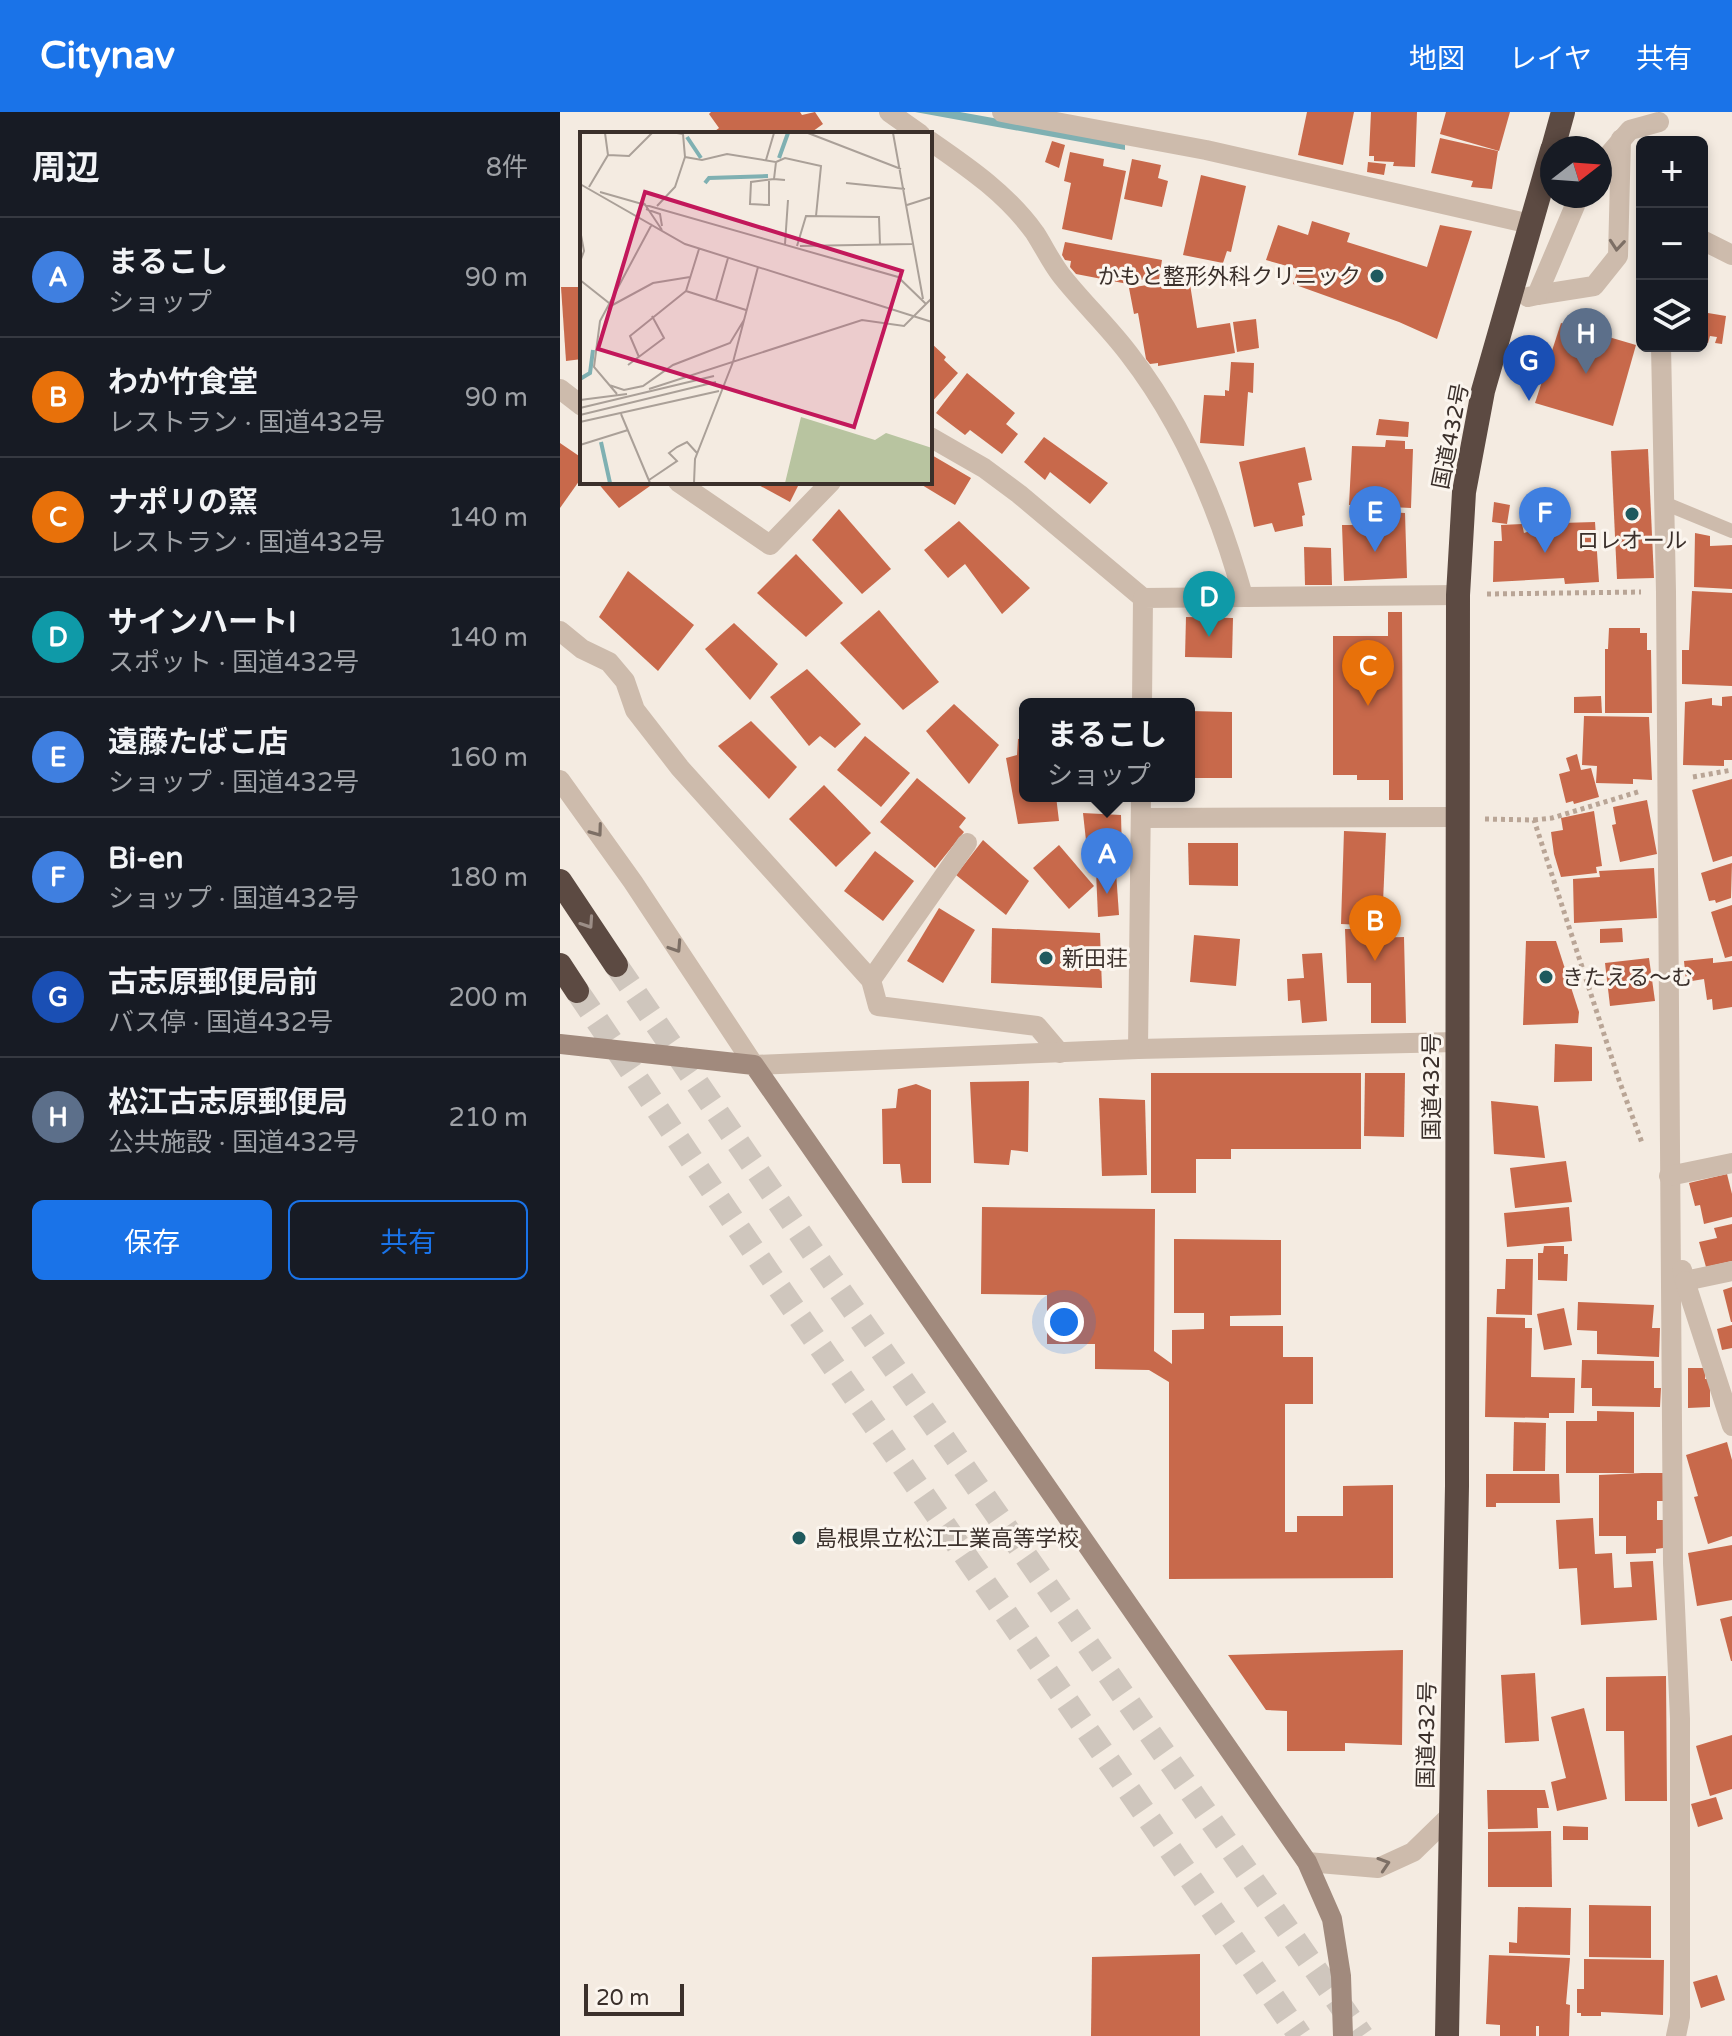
<!DOCTYPE html>
<html lang="ja">
<meta charset="utf-8">
<style>
:root{--surface:#171b24;--page:#20242c;--text:#f1f3f6;--muted:#9ea1a6;--line:#363941;--accent:#1a73e8}
body{margin:0;font-family:"Varela Round","Noto Sans JP",sans-serif;background:var(--page);color:var(--text)}
.controls{position:absolute;right:24px;top:24px;display:grid;overflow:hidden;border-radius:12px;box-shadow:0 4px 12px #0003}
.controls button{width:72px;height:72px;display:grid;place-items:center;padding:0;border:0;border-bottom:2px solid var(--line);background:var(--surface);color:var(--text);font:40px sans-serif}
.compass{position:absolute;left:980px;top:24px;width:72px;height:72px;border-radius:50%;background:var(--surface);box-shadow:0 4px 12px #0003;rotate:73deg}
.scale{position:absolute;left:24px;bottom:20px;width:100px;box-sizing:border-box;padding-left:8px;border:4px solid #3b302b;border-top:0;font-size:22px;line-height:28px;white-space:nowrap;color:#3b302b;-webkit-text-stroke:6px #fbf5ee;paint-order:stroke}
.you{position:absolute;left:504px;top:1210px;width:28px;height:28px;margin:-20px;border:6px solid #fff;border-radius:50%;background:#1a73e8;box-shadow:0 0 0 12px #1a73e833}
.badge{display:grid;place-items:center;width:52px;height:52px;border-radius:50%;background:var(--accent);color:#fff;font-size:26px;font-weight:700}
.pin{position:absolute;translate:-50% -66px;filter:drop-shadow(0 2px 4px #0008)}
.pin::after{content:'';position:absolute;top:42px;width:28px;height:24px;background:inherit;clip-path:polygon(0 0,100% 0,50% 100%)}
.popup{position:absolute;left:459px;top:586px;width:176px;height:104px;box-sizing:border-box;display:grid;place-content:center;border-radius:12px;background:var(--surface);filter:drop-shadow(0 2px 6px #0005);font-size:26px;white-space:nowrap;color:var(--muted)}
.popup b{font-size:30px;color:var(--text)}
.popup::after{content:'';position:absolute;left:50%;top:100%;margin-left:-16px;border:16px solid transparent;border-top-color:var(--surface)}
.list{margin:0;padding:0;list-style:none}
h2{display:flex;justify-content:space-between;align-items:center;height:104px;margin:0;padding:0 32px;font-size:34px}
h2 small{font-size:26px;font-weight:400;color:var(--muted)}
.list li{display:grid;grid-template-columns:52px 1fr auto;gap:24px;align-items:center;box-sizing:border-box;height:120px;padding:0 32px;border-top:2px solid var(--line)}
.list b{display:block;font-size:30px;white-space:nowrap}
.list p{margin:0;font-size:26px;white-space:nowrap;color:var(--muted)}
.list em{font-size:26px;font-style:normal;color:var(--muted)}
.actions{display:flex;gap:16px;padding:24px 32px}
.actions a{flex:1;padding:18px 0;border:2px solid var(--accent);border-radius:12px;text-align:center;font-size:28px;color:var(--accent)}
.actions .main{background:var(--accent);color:#fff}
.icon{flex:none;width:44px;height:44px;fill:none;stroke:currentColor;stroke-width:2;stroke-linecap:round;stroke-linejoin:round}
.map{position:relative;flex:none;width:1172px;height:1924px;overflow:hidden}
header{display:flex;align-items:center;gap:48px;box-sizing:border-box;height:112px;padding:0 40px;background:var(--accent);color:#fff}
header strong{font-size:38px}
nav{display:flex;gap:44px;margin-inline-start:auto;font-size:28px}
main{display:flex}
aside{flex:1;background:var(--surface)}
.map>svg:first-child{display:block}
</style>
<header>
<strong>Citynav</strong>
<nav><a>地図</a><a>レイヤ</a><a>共有</a></nav>
</header>
<main>
<aside>
<h2>周辺<small>8件</small></h2>
<ul class="list">
<li><span class="badge" style="background:#3f7fe0">A</span><div><b>まるこし</b><p>ショップ</p></div><em>90 m</em></li>
<li><span class="badge" style="background:#e8710a">B</span><div><b>わか竹食堂</b><p>レストラン · 国道432号</p></div><em>90 m</em></li>
<li><span class="badge" style="background:#e8710a">C</span><div><b>ナポリの窯</b><p>レストラン · 国道432号</p></div><em>140 m</em></li>
<li><span class="badge" style="background:#0f9aa8">D</span><div><b>サインハートI</b><p>スポット · 国道432号</p></div><em>140 m</em></li>
<li><span class="badge" style="background:#3f7fe0">E</span><div><b>遠藤たばこ店</b><p>ショップ · 国道432号</p></div><em>160 m</em></li>
<li><span class="badge" style="background:#3f7fe0">F</span><div><b>Bi-en</b><p>ショップ · 国道432号</p></div><em>180 m</em></li>
<li><span class="badge" style="background:#1a4fb4">G</span><div><b>古志原郵便局前</b><p>バス停 · 国道432号</p></div><em>200 m</em></li>
<li><span class="badge" style="background:#5c6f8a">H</span><div><b>松江古志原郵便局</b><p>公共施設 · 国道432号</p></div><em>210 m</em></li>
</ul>
<div class="actions"><a class="main">保存</a><a>共有</a></div>
</aside>
<div class="map">
<svg width="1172" height="1924" viewBox="0 0 1172 1924">
<rect width="100%" height="100%" fill="#f4ebe1"/>
<path fill="#7fb0b2" d="M355,0h45l165,30v8z"/>
<g fill="#c8694b">
<path d="M151,0h89l2,3 13,-3 8,12 -14,10h-98l8,-6 -10,-14z"/>
<path d="M747,0h47l-11,53 -45,-10z"/>
<path d="M811,0h46l-2,55 -22,-1 1,-4 -20,-1v-5h-5z"/>
<path d="M886,0h64l-11,39 -59,-17z"/>
<path d="M880,26l58,13 -6,38 -21,-2 2,-6 -42,-8z"/>
<path d="M492,29l13,4 -6,23 -14,-6z"/>
<path d="M510,40l34,7 -1,7 23,5 -14,69 -50,-11 9,-46 -7,-2z"/>
<path d="M572,47l29,6 -3,13 10,3 -6,26 -38,-8z"/>
<path d="M808,50l18,2 -2,11 -17,-3z"/>
<path d="M641,63l45,11 -15,66 -4,-1 -4,12 -40,-8z"/>
<path d="M752,109l38,12 -3,9 80,25 13,-42 32,6 -35,108 -38,-17 -106,-38 5,-15 -32,-9 12,-35 30,10z"/>
<path d="M505,130l97,18 -3,19 -12,2 -8,-2 -1,3 -10,2 -52,-10 -6,-7 1,-6 -6,-1 -3,-5z"/>
<path d="M629,166l8,50 33,-5 5,30 -77,13v-3l-8,1 -4,-5 -8,-46 -4,1 -5,-26z"/>
<path d="M1,175h18l3,6v66l-16,2z"/>
<path d="M1142,200l24,4 -4,28 -7,-1 2,-6 -7,-1 -2,7 -6,-1z"/>
<path d="M696,207l3,29 -22,4 -4,-30z"/>
<path d="M1001,211l75,22 -23,81 -78,-23z"/>
<path d="M370,230l16,15 -2,3 14,13 -28,31z"/>
<path d="M671,250l23,1 -1,30 -5,-1 -4,54 -44,-3 4,-48 21,1v-6l4,1z"/>
<path d="M407,261l48,40 -9,11 12,10 -16,20 -32,-24 -5,5 -29,-22z"/>
<path d="M819,307l30,3 -1,15 -32,-2z"/>
<path d="M484,325l64,46 -18,21 -40,-32 -5,8 -21,-18z"/>
<path d="M826,328l19,1v8h8l-2,59 -62,-3 3,-59 33,1z"/>
<path d="M0,331l22,15v19l-22,31z"/>
<path d="M745,335l7,33 -14,3 7,32 -3,1 1,10 -28,6 -3,-9 -18,4 -15,-65z"/>
<path d="M1088,337l6,129 -37,1 -6,-128z"/>
<path d="M370,342l41,24 -16,27 -38,-23h13z"/>
<path d="M37,370h49l4,4 -31,22z"/>
<path d="M193,370h47l-10,20z"/>
<path d="M934,390l16,3 -3,19 -15,-2z"/>
<path d="M989,395l2,27 11,-1 -1,-10 34,-1 4,60 -34,2 -1,-6 -71,4 1,-41h8l-1,-16 21,-1 2,9 3,-1 -1,-21z"/>
<path d="M279,397l52,60 -29,25 -50,-54z"/>
<path d="M808,399l37,2 2,65 -63,3 -2,-56h27z"/>
<path d="M399,409l71,67 -28,26 -37,-50 -17,14 -24,-28z"/>
<path d="M1135,421l15,3v10l22,-1v44l-38,-2z"/>
<path d="M744,435l27,1 1,37h-27z"/>
<path d="M236,442l47,49 -37,34 -49,-44z"/>
<path d="M68,459l66,54 -36,46 -59,-54z"/>
<path d="M1132,479l40,2v93l-50,-2v-34h7z"/>
<path d="M319,498l60,72 -36,28 -63,-67z"/>
<path d="M828,500h14l1,188h-14v-20h-32v-5h-24v-139h55z"/>
<path d="M626,505l47,1 -1,40 -47,-1z"/>
<path d="M174,511l44,41 -28,36 -45,-51z"/>
<path d="M1049,516h31v5h7v17h4l1,63h-47v-64h3z"/>
<path d="M247,557l54,55 -26,24 -15,-12 -11,10 -39,-49z"/>
<path d="M1041,584l1,17h-28v-16z"/>
<path d="M1172,584v64h-8v6l-41,-1 2,-63 27,-4v7l10,1v-9z"/>
<path d="M394,592l45,41 -30,39 -43,-53z"/>
<path d="M629,599l43,1v66h-43z"/>
<path d="M1024,604l65,1 3,63 -19,-1v5l-37,-1 1,-17 -15,-1z"/>
<path d="M191,609l46,46 -28,32 -51,-53z"/>
<path d="M305,624l45,37 -29,34 -44,-37z"/>
<path d="M465,626v58h31l3,25 -41,3 -12,-66 11,-3 1,-16z"/>
<path d="M1017,642l4,16 10,-2 8,29 -25,7 -1,-3 -7,2 -7,-29 11,-3 -4,-13z"/>
<path d="M357,666l49,40 -7,9 5,5 -29,36 -55,-46z"/>
<path d="M1172,667v77l-19,6 -21,-72z"/>
<path d="M264,673l47,48 -35,34 -47,-48z"/>
<path d="M1087,688l10,54 -37,8 -8,-37 4,-1 -3,-17z"/>
<path d="M1034,699l8,55 -6,1 1,6 -36,4 -7,-23 -3,-22 12,-2 -2,-12z"/>
<path d="M523,701l38,2 1,38 -34,6z"/>
<path d="M784,719l42,2 -4,93 -41,-2z"/>
<path d="M423,728l46,41 -23,34 -50,-40z"/>
<path d="M628,731h50v43l-49,-1z"/>
<path d="M499,733l35,41 -25,23 -36,-41z"/>
<path d="M315,739l39,30 -31,40 -39,-30z"/>
<path d="M1172,751l-1,35 -15,5 -1,-3 -6,1 -8,-28z"/>
<path d="M1094,756l3,50 -83,5 -1,-44 27,-2 -1,-6z"/>
<path d="M536,759l20,1 3,43 -21,2z"/>
<path d="M1172,793v51l-7,2 -14,-46z"/>
<path d="M379,796l36,22 -32,53 -36,-22z"/>
<path d="M432,816l108,5 2,55 -111,-5z"/>
<path d="M1062,816l1,14 -23,1v-14z"/>
<path d="M785,817h24v9l35,-1 2,86h-35v-40h-24z"/>
<path d="M634,823l46,4 -4,47 -46,-4z"/>
<path d="M966,829h30l23,71 -1,11 -55,2z"/>
<path d="M762,841l5,68 -25,2 -2,-23 -12,1 -1,-22 17,-1 -2,-24z"/>
<path d="M1089,846l6,43 -45,5 -5,-43z"/>
<path d="M1153,846v5l19,-2v46l-19,3 -1,-11 -5,1 -3,-21 -18,3 -2,-21z"/>
<path d="M995,932l37,3v34l-38,1z"/>
<path d="M591,961h210v76h-130v10h-35v34h-45z"/>
<path d="M805,961h40l-1,64 -40,-1z"/>
<path d="M469,969l-1,71 -17,-2 -2,15 -35,-2 -4,-81z"/>
<path d="M356,972l15,6v93h-29l-2,-19h-17l-1,-55 14,-1 2,-19z"/>
<path d="M539,986l46,2 2,75 -45,1z"/>
<path d="M931,989l47,5 7,52 -51,-4z"/>
<path d="M1006,1049l6,41 -57,6 -5,-40z"/>
<path d="M1167,1062l5,20v23l-28,7 -4,-19 -5,1 -6,-23z"/>
<path d="M422,1095l173,2 -1,142 18,13v-34l32,-1v-16h-30v-74l107,1v75l-51,1v10h53v31h30v47h-28v128h12v-16h46v-30l50,-1v93l-224,1v-197l-20,-12 -54,-1v-25h-48v-49l-66,-1z"/>
<path d="M1009,1095l3,34 -65,6 -3,-34z"/>
<path d="M1172,1112v37l-26,6 -7,-25 18,-4 -3,-10z"/>
<path d="M984,1134h20v8h4l-1,27 -29,-1v-27h5z"/>
<path d="M946,1147h27l-1,56 -36,-1 1,-25h8z"/>
<path d="M1172,1175v35h-1l-8,-32z"/>
<path d="M1018,1190l76,3 -2,23h8l-1,29 -62,-3v-23l-20,-1z"/>
<path d="M1004,1196l8,37 -28,5 -7,-36z"/>
<path d="M927,1205l38,1v10h7l-1,49 44,1 -1,35h-25v5l-64,-1z"/>
<path d="M1172,1213v23l-10,2 -5,-21z"/>
<path d="M1022,1248l72,1v27h7l-1,19 -68,-1v-18h-11z"/>
<path d="M1128,1256h18l-1,11h5v28l-22,1z"/>
<path d="M1037,1299l37,1v61h-68v-52h31z"/>
<path d="M954,1310l32,1 -1,48h-32z"/>
<path d="M1167,1330l5,18v76l-24,8 -14,-47 4,-1 -12,-41z"/>
<path d="M1082,1361h22v28h-7v19h6v28l-7,1v4l-30,1v-18h-27v-61z"/>
<path d="M926,1362h73l1,29h-64v4h-10z"/>
<path d="M1033,1406l2,36 17,-1 2,35 18,-1 -2,-25 23,-1 4,59 -76,5 -4,-57 -18,1 -3,-49z"/>
<path d="M1172,1433v55l-35,6 -9,-53z"/>
<path d="M1172,1504v45h-1l-11,-42z"/>
<path d="M843,1538l-1,95 -57,-2v8h-58v-40l-21,-1 -38,-55z"/>
<path d="M975,1561l4,68 -34,2 -4,-68z"/>
<path d="M1106,1564l1,125h-42l-1,-70h-18v-54z"/>
<path d="M1024,1596l23,91 -50,12 -6,-29 15,-4 -15,-61z"/>
<path d="M1172,1623v54l-22,7 -14,-50z"/>
<path d="M927,1678h58l4,18h-12l1,20 -50,1z"/>
<path d="M1156,1685l7,22 -25,8 -7,-23z"/>
<path d="M1003,1714l25,1v13h-25z"/>
<path d="M991,1719l1,56h-64v-55z"/>
<path d="M1029,1793l62,1v52l-62,-1z"/>
<path d="M958,1795l53,1 -1,47 -61,-2v-11l8,1z"/>
<path d="M640,1842v82h-109l1,-79z"/>
<path d="M929,1843l81,3 -4,46 4,1 -1,31h-30v-10h-3v10h-36v-11l-14,-1z"/>
<path d="M1024,1847l80,1 -1,55 -62,-3v4h-20v-3h-4v-24h7z"/>
<path d="M1157,1863l8,25 -24,8 -8,-26z"/>
</g>
<g fill="none" stroke-linecap="round" stroke-linejoin="round">
<g stroke="#cfc6bd" stroke-width="24" stroke-dasharray="24 12" stroke-linecap="butt">
<path d="M56,853l201,293 545,778"/>
<path d="M17,879l191,281 532,764"/>
</g>
<g stroke="#b9a596" stroke-width="5" stroke-dasharray="4 4" stroke-linecap="butt">
<path d="M927,482l154,-2"/>
<path d="M1133,665l39,-7"/>
<path d="M925,707l49,1 85,260 23,63"/>
<path d="M974,708l18,-2 89,-27"/>
</g>
<path stroke="#cdbbac" stroke-width="14" d="M1104,391l68,28"/>
<g stroke="#cdbbac" stroke-width="20">
<path d="M329,0l31,22"/>
<path d="M442,0l204,38 324,74"/>
<path d="M370,29c39,27 77,53 105,92 9,14 16,29 26,42 21,27 47,51 68,79 55,71 90,155 114,242"/>
<path d="M1040,53l30,-35 29,-8"/>
<path d="M1142,128l30,15"/>
<path d="M977,183l57,-9 24,-30 3,-117"/>
<path d="M968,185l9,-2 42,-99"/>
<path d="M1101,234l5,246 7,971 7,156v298l-4,19"/>
<path d="M0,277l22,17"/>
<path d="M370,325l54,31 35,26 124,104"/>
<path d="M118,370l92,63 61,-63"/>
<path d="M0,519l22,18 27,13 16,19 10,29 45,58 191,212 7,26 159,20 23,27"/>
<path d="M582,592l1,-106 315,-3"/>
<path d="M0,668l73,102 121,183 384,-16 319,-7"/>
<path d="M581,706l315,-1"/>
<path d="M311,868l96,-137"/>
<path d="M578,937l3,-253"/>
<path d="M1109,1064l63,-13"/>
<path d="M1122,1158l3,11 47,-10"/>
<path d="M1125,1169l47,145"/>
<path d="M747,1750l71,6 35,-16 37,-36"/>
</g>
<path stroke="#a18a7d" stroke-width="20" d="M0,932l194,21 553,797 25,57 9,57 2,60"/>
<g stroke="#5c4a42" stroke-width="24">
<path d="M993,36l10,-36"/>
<path d="M0,769l56,84"/>
<path d="M0,853l17,26"/>
<path d="M887,1924l10,-550 1,-891 6,-103 19,-101 69,-241"/>
</g>
</g>
<defs><path id="oneway-chevron" d="M-2-3.5L2.5 0L-2 3.5" fill="none" stroke-width="1.6" stroke-linecap="round" stroke-linejoin="round" transform="scale(2)"/></defs>
<g stroke="#7d6f65">
<use href="#oneway-chevron" transform="translate(1057 133) rotate(95)"/>
<use href="#oneway-chevron" transform="translate(37 719) rotate(54)"/>
<use href="#oneway-chevron" transform="translate(116 835) rotate(57)"/>
<use href="#oneway-chevron" transform="translate(824 1752) rotate(-18)"/>
</g>
<use stroke="#9c8e87" href="#oneway-chevron" transform="translate(28 811) rotate(56)"/>
<g fill="#1f5a5e" stroke="#fbf5ee" stroke-width="3">
<circle cx="817" cy="164" r="8"/>
<circle cx="1072" cy="402" r="8"/>
<circle cx="486" cy="846" r="8"/>
<circle cx="986" cy="865" r="8"/>
<circle cx="239" cy="1426" r="8"/>
</g>
<g text-anchor="middle" stroke-width="6" stroke-linejoin="round" paint-order="stroke">
<g font-size="22" fill="#3b302b" stroke="#fbf5ee" text-anchor="start">
<text x="801" y="172" text-anchor="end">かもと整形外科クリニック</text>
<text x="1072" y="436" text-anchor="middle">ロレオール</text>
<text x="502" y="854">新田荘</text>
<text x="1002" y="873">きたえる～む</text>
<text x="255" y="1434">島根県立松江工業高等学校</text>
</g>
<g font-size="22" fill="#3b302b" stroke="#fbf5ee">
<text transform="translate(890 324) rotate(-79)" y="8">国道432号</text>
<text transform="translate(871 975) rotate(-90)" y="8">国道432号</text>
<text transform="translate(866 1623) rotate(-89)" y="8">国道432号</text>
</g>
</g>
<g transform="translate(20 20)">
<rect width="352" height="352" fill="#f4ebe1"/>
<path d="M221,285l74,23 11,-7 46,15v35h-147z" fill="#b8c4a0"/>
<path fill="none" stroke="#7fb0b2" stroke-width="4" d="M107,5l14,21M199,26l9,-25M125,51l4,-5 59,-2M0,247l10,-6 3,-23M21,310l9,41"/>
<path fill="none" stroke="#aaa098" stroke-width="2" d="M228,1l93,36M313,1l30,166M28,23l21,1 23,-23M105,25l17,3 25,-6 49,8 -2,17 11,1M186,28l8,-27M196,30l9,-4 36,8 -5,50M189,48v25l-19,-1 1,-22 23,-3M266,51l59,6M0,52l105,60 247,78M9,55l19,-32 -3,-22M20,60l298,85 28,27M64,71l18,27M327,73l25,-8M77,74l18,-19 10,-30 -2,-23 -6,-1M66,77l14,5 2,12M0,98l4,21 -4,11M205,112l3,-44M217,114l9,-30 73,1 1,28M220,114l112,-2M119,117l-13,42 60,19M0,148l29,23M136,168l12,-42M27,176l46,-25 37,-6M59,225l-9,-21 56,-45M48,233l36,-27 -12,-22M29,253l15,5 19,-4 30,-21 57,-22 14,-23M69,257l213,-69 42,6 28,-28M37,262l-23,-27 6,-46 52,-97M0,268l47,-6M0,276l134,-32M41,282l29,69M0,283l136,-33M0,290l139,-31M0,313l48,-15M69,348l28,-19 -8,-8 8,-6 10,-5 10,11M114,351l1,-24 38,-97 25,-95"/>
<path fill="#c2185b" fill-opacity="0.15" stroke="#c2185b" stroke-width="4" d="M65,60l257,79 -48,156 -256,-78z"/>
<rect width="352" height="352" fill="none" stroke="#3b302b" stroke-width="4"/>
</g>
</svg>
<div class="controls">
<button>+</button>
<button>−</button>
<button><svg class="icon" aria-label="layers" viewBox="0 0 24 24"><path d="M12 4l9 5-9 5-9-5zM3 14l9 5 9-5"/></svg></button>
</div>
<svg class="compass" viewBox="-18 -18 36 36"><path d="M0-13l5 13h-10z" fill="#e53935"/><path d="M0 13l5-13h-10z" fill="#9ea1a6"/></svg>
<div class="scale">20 m</div>
<div class="you"></div>
<div class="pin badge" style="left:547px;top:782px;background:#3f7fe0">A</div>
<div class="popup"><b>まるこし</b>ショップ</div>
<div class="pin badge" style="left:815px;top:849px;background:#e8710a">B</div>
<div class="pin badge" style="left:808px;top:594px;background:#e8710a">C</div>
<div class="pin badge" style="left:649px;top:525px;background:#0f9aa8">D</div>
<div class="pin badge" style="left:815px;top:440px;background:#3f7fe0">E</div>
<div class="pin badge" style="left:985px;top:441px;background:#3f7fe0">F</div>
<div class="pin badge" style="left:969px;top:289px;background:#1a4fb4">G</div>
<div class="pin badge" style="left:1026px;top:262px;background:#5c6f8a">H</div>
</div>
</main>
